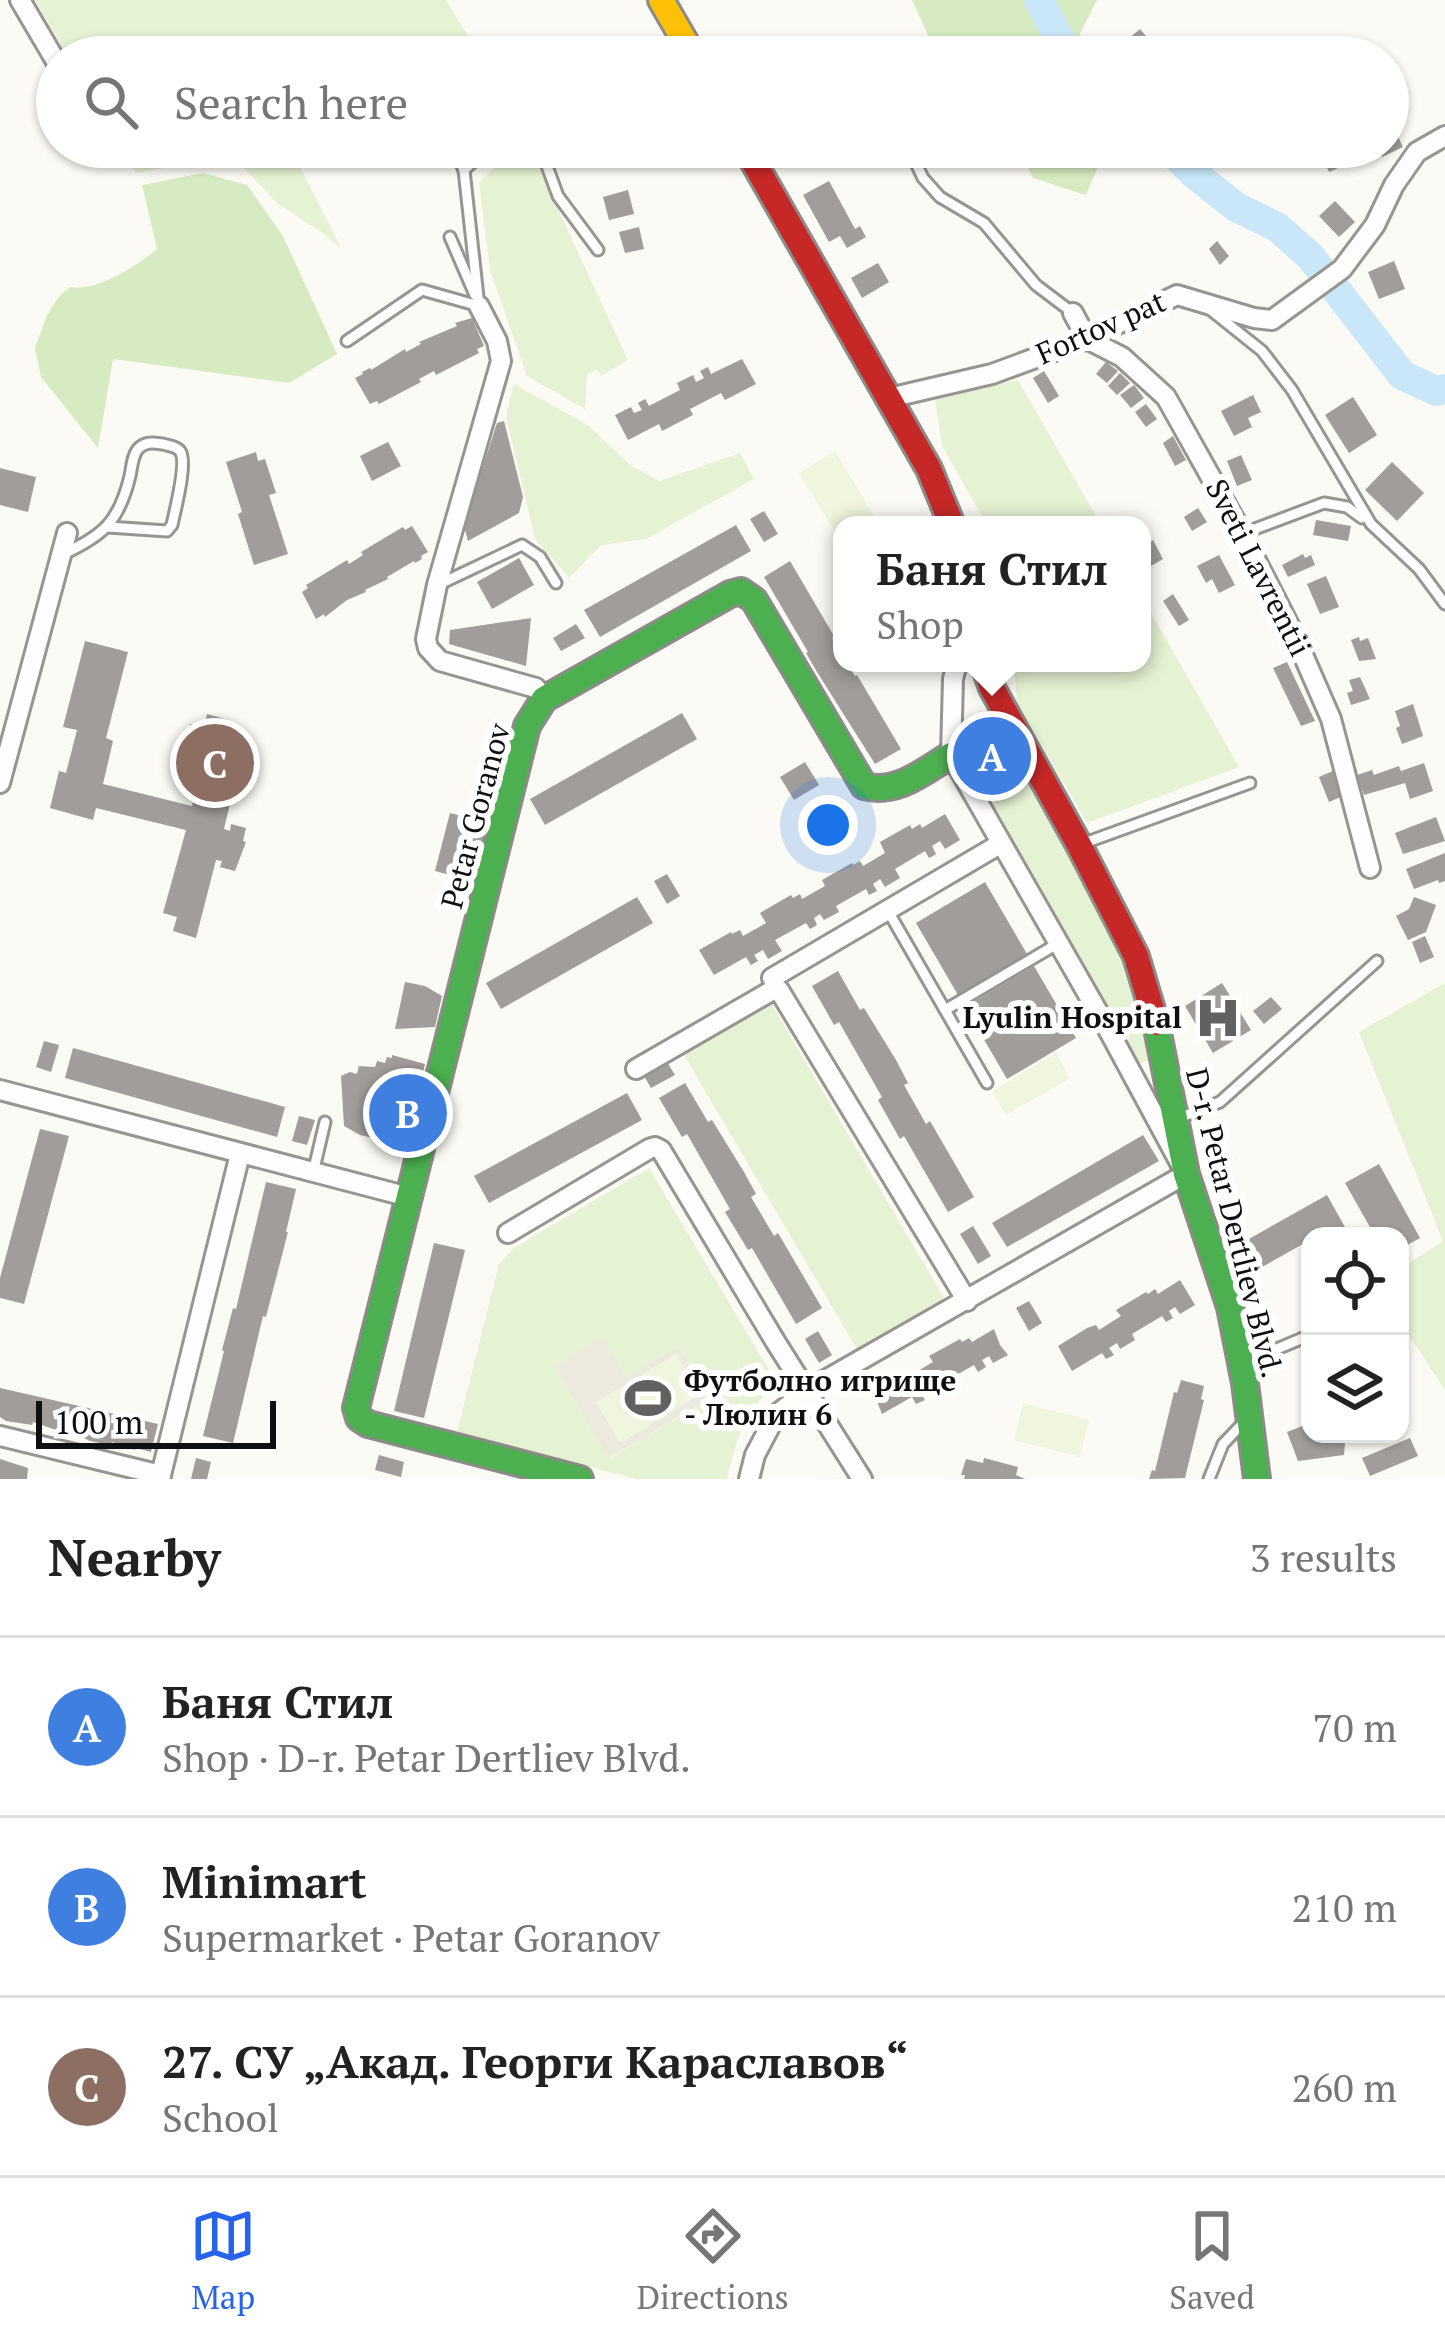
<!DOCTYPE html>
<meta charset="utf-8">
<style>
:root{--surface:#fff;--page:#f2f2f2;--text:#222;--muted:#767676;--line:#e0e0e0;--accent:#2563eb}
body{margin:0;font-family:"PT Serif",serif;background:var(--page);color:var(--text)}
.controls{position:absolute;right:36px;bottom:36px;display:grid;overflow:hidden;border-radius:24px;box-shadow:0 3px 9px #0004}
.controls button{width:108px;height:108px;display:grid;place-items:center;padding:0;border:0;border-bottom:3px solid var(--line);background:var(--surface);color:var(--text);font:60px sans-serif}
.scale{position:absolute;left:36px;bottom:30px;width:240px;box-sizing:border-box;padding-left:12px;border:6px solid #0f0f0f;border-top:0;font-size:33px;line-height:42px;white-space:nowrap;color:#0f0f0f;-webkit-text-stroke:9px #fff;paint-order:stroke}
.you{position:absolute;left:828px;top:825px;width:42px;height:42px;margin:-30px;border:9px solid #fff;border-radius:50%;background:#1a73e8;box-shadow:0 0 0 18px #1a73e833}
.badge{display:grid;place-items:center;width:78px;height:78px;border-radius:50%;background:var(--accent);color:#fff;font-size:39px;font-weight:700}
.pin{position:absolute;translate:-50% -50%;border:6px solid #fff;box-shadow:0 3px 12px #0006}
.popup{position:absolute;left:833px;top:516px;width:318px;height:156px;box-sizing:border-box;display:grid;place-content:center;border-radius:24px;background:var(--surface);filter:drop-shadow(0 3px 9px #0005);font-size:39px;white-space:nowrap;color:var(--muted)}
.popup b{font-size:45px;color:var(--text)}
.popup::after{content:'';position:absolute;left:50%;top:100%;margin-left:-24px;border:24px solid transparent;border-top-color:var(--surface)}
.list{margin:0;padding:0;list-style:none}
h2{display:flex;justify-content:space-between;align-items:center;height:156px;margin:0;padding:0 48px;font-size:51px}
h2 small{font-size:39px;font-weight:400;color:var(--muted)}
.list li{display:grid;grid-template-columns:78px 1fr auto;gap:36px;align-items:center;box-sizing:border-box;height:180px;padding:0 48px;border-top:3px solid var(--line)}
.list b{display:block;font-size:45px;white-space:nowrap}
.list p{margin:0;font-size:39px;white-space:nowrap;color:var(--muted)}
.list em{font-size:39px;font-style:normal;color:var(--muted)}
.icon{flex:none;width:66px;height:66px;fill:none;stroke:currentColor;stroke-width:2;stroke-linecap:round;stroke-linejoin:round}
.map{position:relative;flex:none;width:1445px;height:1479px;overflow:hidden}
.search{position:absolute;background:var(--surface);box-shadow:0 3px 9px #0004;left:36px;right:36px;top:36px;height:132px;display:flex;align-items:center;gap:30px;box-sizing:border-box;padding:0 42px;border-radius:66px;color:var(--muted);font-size:45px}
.sheet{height:696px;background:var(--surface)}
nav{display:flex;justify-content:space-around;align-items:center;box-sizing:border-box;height:168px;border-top:3px solid var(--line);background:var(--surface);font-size:33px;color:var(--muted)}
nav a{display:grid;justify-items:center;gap:6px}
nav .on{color:var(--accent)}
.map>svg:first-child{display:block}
</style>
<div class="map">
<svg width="1445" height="1479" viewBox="0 0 1445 1479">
<rect width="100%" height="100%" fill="#fcfaf4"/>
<g fill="#e5f2d3" fill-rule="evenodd">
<path d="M35,0h411l35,57h-413z"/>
<path d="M119,147h171l51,101 -21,-17 -42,-27 -38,-40 -23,-6 -81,15z"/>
<path d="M517,147h12l99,213 -27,16 -4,-7 -10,5 -2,35 -58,-33 -37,-106 -11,-88z"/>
<path d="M1018,380l83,145h-114l-45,-79 -7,-46z"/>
<path d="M514,384l75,42 41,39 29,16 81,-28 14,26 -108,60 -45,6 -32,33 -34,-39 -29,-123z"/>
<path d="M1142,597l97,170 -152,56 -70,-121 -3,-39h128z"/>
<path d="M1030,782l23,46 19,22 58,108 25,101 -20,5 -147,-258z"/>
<path d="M1445,983v407l-45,-68v-53l43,-28 -84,-209z"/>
<path d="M771,1003l173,295 -87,51 -173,-294z"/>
<path d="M649,1168l127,214c-33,34 -38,53 -49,97h-91l-179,-47 42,-168 15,-16zM602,1338l24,39 52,-31 31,53 -99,59 -55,-92z"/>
</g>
<g fill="#d6ebc1">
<path d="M912,0h185l-17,34 3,23h-156l2,-20z"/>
<path d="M1018,147h80l3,13 -15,35 -53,-17z"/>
<path d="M203,173l44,12 36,51 54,118 -48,29 -176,-24 -15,89 -57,-71 -6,-29 12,-33 13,-20 11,-8c25,5 66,-21 86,-38l-15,-64z"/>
</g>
<g fill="#eff6dd">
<path d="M835,451l39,65 -14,9h-18v11l-3,2 -40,-65z"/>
<path d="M1056,1053l14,25 -64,37 -14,-24z"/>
<path d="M675,1353l25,41 -80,49 -25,-41z"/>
<path d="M1023,1403l66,17 -9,37 -66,-17z"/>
</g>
<path fill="#ece9df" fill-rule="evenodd" d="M602,1337l24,40 52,-31 31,53 -100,59 -54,-92zM676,1354l24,40 -80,49 -24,-41z"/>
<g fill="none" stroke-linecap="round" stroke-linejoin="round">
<g stroke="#c9e7f8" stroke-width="30">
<path d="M1039,0l30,57"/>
<path d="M1167,147l25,25 44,35 41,20 33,29 92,119 34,16 9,-2"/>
</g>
</g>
<g fill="#a09d9a">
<path d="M1140,29l12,14 -17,14h-29z"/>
<path d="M1388,115l15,32 -21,10 -5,-10h11z"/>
<path d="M787,147h41v1l-37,12z"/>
<path d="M1318,147h42l4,10 -35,15z"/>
<path d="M829,181l26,48 5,-3 6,11 -19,11 -7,-12 -11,6 -26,-47z"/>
<path d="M628,190l6,24 -25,6 -6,-23z"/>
<path d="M1335,201l20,21 -16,15 -20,-21z"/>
<path d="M639,227l5,22 -19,4 -6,-21z"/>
<path d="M1217,241l12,15 -9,9 -11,-16z"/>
<path d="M1394,261l11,28 -26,10 -11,-27z"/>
<path d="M878,263l11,19 -27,16 -11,-20z"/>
<path d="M472,318l12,28 -7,3 2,4 -43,22 -2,-4 -15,8 2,3 -42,22 -2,-3 -7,3 -15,-26 8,-4 -1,-2 8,-4 1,2 34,-21 1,3 15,-8 -2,-2 38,-16 -2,-3z"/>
<path d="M742,359l14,25 -31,16 -4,-7 -31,16 3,6 -31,16 -3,-7 -31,16 -13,-25 16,-8 3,6 8,-3 -4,-7 7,-4 4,7 31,-16 -3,-7 16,-8 3,7 8,-4 -4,-7 8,-4 3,7z"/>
<path d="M1106,362l12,9 -11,12 -11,-9z"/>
<path d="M1044,371l15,25 -11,7 -15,-25z"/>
<path d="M1120,373l10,10 -13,12 -9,-9z"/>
<path d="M1134,385l10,13 -13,10 -11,-13z"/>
<path d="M1253,395l8,17 -13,6 4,9 -18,9 -13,-25z"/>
<path d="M1353,397l24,38 -28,18 -24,-38z"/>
<path d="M1146,404l11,15 -11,8 -11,-15z"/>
<path d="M504,421l19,76 -4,16 -51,28 -4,-15 33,-103z"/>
<path d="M1173,436l13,24 -11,6 -12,-23z"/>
<path d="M388,442l13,24 -29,15 -12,-25z"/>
<path d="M256,452l2,9 7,-2 11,34 -7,2 19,59 -34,11 -16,-51 4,-2 -16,-50z"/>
<path d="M1241,455l11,25 -15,6 -10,-25z"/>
<path d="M1392,462l32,31 -27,28 -32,-31z"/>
<path d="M0,468l36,9 -8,35 -28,-7z"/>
<path d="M1198,508l9,14 -15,9 -8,-14z"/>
<path d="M764,511l14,23 -14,8 -14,-23z"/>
<path d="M1316,520l35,6 -3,15 -35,-6z"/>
<path d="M736,525l15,26 -151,86 -16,-27z"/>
<path d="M412,526l16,26 -7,4 1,3 -7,4 -1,-2 -27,16 1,2 -23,11 1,2 -19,8 -22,17 -1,-3 -8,5 -14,-27 6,-4 -2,-3 41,-25 2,4 14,-9 -2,-3 42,-25 2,3z"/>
<path d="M1153,540l10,19 -17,10 -4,-8v-15z"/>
<path d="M1303,554l2,4 6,-3 4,10 -27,12 -6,-12z"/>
<path d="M1219,555l16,30 -16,8 -7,-14 -6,4 -9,-17z"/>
<path d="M519,558l15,27 -42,24 -15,-27z"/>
<path d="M790,561l44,75 -2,2 10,16v9h5l8,13 2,-1 44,74 -26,15 -58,-92 -11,-19 2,-1 -44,-75z"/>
<path d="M1326,576l13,31 -19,7 -13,-30z"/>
<path d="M1173,594l16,26 -10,6 -16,-25z"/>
<path d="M531,618l-5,48 -77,-22 1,-14z"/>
<path d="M576,624l9,14 -24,13 -8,-13z"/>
<path d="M1359,637l1,4 8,-3 8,21 -17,2 -8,-21z"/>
<path d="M85,641l43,11 -22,86 7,3 -10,43 89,22 10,-41 -21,-6 9,-35 14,4 3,-14 22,6 -8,38 4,1 1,-5 15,4 -17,71 6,2 1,-7 15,4 -3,13 3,1 -11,29 -15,-4 2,-6 -6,-1 -20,78 -23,-7 4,-14 -14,-4 23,-83 -90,-22 -3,12 -43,-12 9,-37 7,2 11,-43 -14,-3z"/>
<path d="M1287,662l28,59 -14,5 -28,-58z"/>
<path d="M1360,677l10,22 -19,6 -4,-12 6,-2 -4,-11z"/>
<path d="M1413,704l10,32 -21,8 -6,-16 4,-2 -5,-15z"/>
<path d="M988,711l33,64 -29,15 -27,-54 6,-3 -5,-11z"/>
<path d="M682,713l15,26 -152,86 -15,-26z"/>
<path d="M805,762l14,23 -25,15 -14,-23z"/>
<path d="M1424,763l9,28 -23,8 -5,-16 -41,12 -7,-20 15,-5 2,5 25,-9 2,5z"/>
<path d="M1335,770l10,25 -16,7 -10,-25z"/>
<path d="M450,813l38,10 -14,58 -39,-10z"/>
<path d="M945,814l15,26 -15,9 -5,-8 -8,5 4,8 -3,2 -4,2 -4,-7 -30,18 5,9 -15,9 -5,-8 -7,5 4,7 -8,4 -3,-6 -30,17 3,6 -15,8 -4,-6 -6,4 3,7 -7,4 -4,-6 -31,17 7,11 -14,8 -5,-9 -9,5 4,6 -7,4 -5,-8 -32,18 -15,-25 32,-18 1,2 8,-4 3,6 23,-13 -6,-10 31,-18 2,3 7,-4 2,5 23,-13 -3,-6 30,-17 1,2 7,-4 3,5 22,-13 -5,-11 30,-17 2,4 8,-5 2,4z"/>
<path d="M1436,817l9,24 -42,13 -8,-21z"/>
<path d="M1445,853v28l-6,2 -1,-3 -24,9 -8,-20z"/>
<path d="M667,874l13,22 -13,8 -13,-23z"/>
<path d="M985,882l42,72 -69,41 -42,-72z"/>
<path d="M637,897l16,26 -152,86 -15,-26z"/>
<path d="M1414,897l22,8 -10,27 -18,8 -12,-24 13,-7z"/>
<path d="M1425,936l9,21 -14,6 -8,-21z"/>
<path d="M1034,966l42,72 -69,41 -42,-72z"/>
<path d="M838,971l22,39 4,-2 32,52 12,23 -4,2 22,39 4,-3 44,76 -26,15 -44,-76 -4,3 -22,-39 4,-3 -43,-75 -5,3 -22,-39z"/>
<path d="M405,982l20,4 17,10 -7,31 -40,2z"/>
<path d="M1222,983l29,47 -38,23 -28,-47z"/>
<path d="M1271,997l11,12 -18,15 -11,-13z"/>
<path d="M44,1041l15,4 -8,27 -15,-5z"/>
<path d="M73,1048l212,59 -8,30 -212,-59z"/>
<path d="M392,1055l33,9 -18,75 -11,-2 -18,2 -18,-4 -16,-9 -3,-50 9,-4 7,2 2,-8 16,1 2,-6 8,2 2,-6 5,1z"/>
<path d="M667,1062l8,13 -24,13 -7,-12z"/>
<path d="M685,1083l23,39 4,-2 32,52 12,22 -5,3 23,39 4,-3 44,75 -26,16 -44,-76 -4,2 -23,-38 5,-3 -43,-75 -5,3 -23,-39z"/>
<path d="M627,1093l15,27 -153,83 -15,-27z"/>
<path d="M299,1116l16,4 -8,25 -15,-4z"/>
<path d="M40,1129l29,7 -45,168 -24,-6v-20z"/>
<path d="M1143,1135l16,26 -152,86 -15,-24z"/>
<path d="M1379,1164l41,74 -20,11v-13h-25l-30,-53z"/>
<path d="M266,1182l30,7 -10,43h2l-22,85 -3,-1 -30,127 -30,-7 21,-85 -2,-1 11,-42 3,1z"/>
<path d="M1327,1195l23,41h-40v4l-55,31 -15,-27z"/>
<path d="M973,1226l18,30 -13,8 -18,-30z"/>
<path d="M434,1243l31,7 -41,168 -30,-7z"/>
<path d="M1180,1280l15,25 -15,9 -5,-7 -6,4 4,7 -7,4 -4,-6 -30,18 3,6 -15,9 -3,-6 -8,5 5,7 -8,4 -4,-6 -30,18 -14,-25 29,-18 9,-3 3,5 22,-14 -5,-6 30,-18 2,2 7,-5 3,5z"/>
<path d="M1029,1301l13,22 -13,8 -13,-23z"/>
<path d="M994,1329l6,16 8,10 -15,8 -4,-7 -7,4 4,7 -8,5 -4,-7 -30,17 3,6 -15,8 -4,-7 -7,4 4,7 -9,4 -4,-7 -30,17 -6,-15 -8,-11 30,-17 2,3 8,-4 3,5 22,-13 -4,-6 31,-17 2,3 7,-4 3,4z"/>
<path d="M818,1331l14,24 -13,8 -14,-24z"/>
<path d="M1181,1380l23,6 -3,13 3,1 -19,78 -36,1 3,-9 3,1 19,-79 3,1z"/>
<path d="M0,1388l158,36 -7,28 -15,-4 -1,2 -23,-8 -1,3 -21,-4 -18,-9 -16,-4v2l-23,-8 -1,3 -26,-4 -6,-4z"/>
<path d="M1310,1423v11h32l3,9 -1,12 -46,6 -11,-29z"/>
<path d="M1410,1438l8,18 -48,20 -8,-18z"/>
<path d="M379,1455l25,7 -3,15 -26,-7z"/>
<path d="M196,1458l15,4 -4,17h-16z"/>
<path d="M984,1458l34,9 -2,8 9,4h-61l1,-4h-4l5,-16 17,4z"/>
<path d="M0,1459l28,9 -1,11h-27z"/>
</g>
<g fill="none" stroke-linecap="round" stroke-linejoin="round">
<g stroke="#969592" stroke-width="15">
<g id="lane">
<path d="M453,147l11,23 26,-23"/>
<path d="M540,147l18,49 40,54"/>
<path d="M908,147l15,31 17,19 44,26 52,62 37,28"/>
<path d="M450,237l25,58"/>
<path d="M1212,311l50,40 30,39 79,134 48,45 26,35"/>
<path d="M347,341l75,-51 57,16 -15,-136"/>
<path d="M1244,533l80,-30 23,4 15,11"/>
<path d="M61,555c42,-19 58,-33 69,-79 2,-9 2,-20 8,-27 7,-8 16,-6 25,-5 6,2 13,2 17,7 8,11 -5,59 -8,74l-5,6 -59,-4"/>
<path d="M442,583l80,-38 18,12 16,26"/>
<path d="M1079,845l171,-62"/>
<path d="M888,911l99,172"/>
<path d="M945,1010l112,-66"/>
<path d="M1179,1118l41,-16 157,-141"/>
<path d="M313,1173l12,-51"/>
<path d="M1246,1362l64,-27"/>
<path d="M1209,1479l14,-35 24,-25"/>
</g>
</g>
<g stroke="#969592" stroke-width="24">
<g id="street">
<path d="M20,0l37,63"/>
<path d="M479,306l18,35 4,20 -64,224 -11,54 2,9 12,13 96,27 8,11"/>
<path d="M1073,313l14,26 35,18 44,40 76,136 55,108 34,78 39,149"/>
<path d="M889,398l103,-24 95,-35 90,-44 77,23 18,2 70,-51 33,-44 19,-40 23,-33 28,-16"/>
<path d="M0,783l67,-250"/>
<path d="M772,978l228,-134"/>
<path d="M636,1069l137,-79h6l188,311"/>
<path d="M0,1090l409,107"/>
<path d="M508,1233l141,-84 6,-2 6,3 114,191 87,138"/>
<path d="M0,1436l161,39"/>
<path d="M160,1479l80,-325"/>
<path d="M749,1479l6,-24 21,-40 32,-25 378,-216 -76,-141 -159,-278 2,-76 4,-16"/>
</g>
</g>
<g stroke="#8c8b89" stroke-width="30">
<g id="fast">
<path d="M1156,1023l30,151 44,133 15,76 12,96"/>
<path d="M580,1479l-212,-55 -9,-6 -3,-10 171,-682 17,-27 186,-105 11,-3 13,9 110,186c33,9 60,-15 87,-31"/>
</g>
</g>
<g stroke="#8c8b89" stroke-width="30">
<path id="slow" d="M661,0l33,57"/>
</g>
<g stroke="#8c8b89" stroke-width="30">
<g id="jam">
<path d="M745,147l184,322 23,56"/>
<path d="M983,663l9,25 87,157 57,111 20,67"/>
</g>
</g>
<use href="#lane" stroke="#fffefd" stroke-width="9"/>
<use href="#street" stroke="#fffefd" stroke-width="18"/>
<use href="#fast" stroke="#4caf50" stroke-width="24"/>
<use href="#slow" stroke="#ffc107" stroke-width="24"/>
<use href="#jam" stroke="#c62828" stroke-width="24"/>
</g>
<defs>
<g id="hospital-bare" transform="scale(3.6)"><path d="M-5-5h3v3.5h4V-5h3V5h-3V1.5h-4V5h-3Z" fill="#62615f" stroke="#fff" stroke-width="2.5" paint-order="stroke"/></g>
<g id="stadium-bare" transform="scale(3.6)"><path d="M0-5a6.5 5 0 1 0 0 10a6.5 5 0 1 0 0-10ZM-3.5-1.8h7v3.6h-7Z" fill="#62615f" stroke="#fff" stroke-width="2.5" paint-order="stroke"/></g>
</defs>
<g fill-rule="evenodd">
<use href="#hospital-bare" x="1218" y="1018"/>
<use href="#stadium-bare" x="648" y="1398"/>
</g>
<g text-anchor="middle" stroke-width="12" stroke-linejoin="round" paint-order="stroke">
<g font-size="30" fill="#0f0f0f" stroke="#fff">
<text transform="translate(1101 328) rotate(-24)" y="10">Fortov pat</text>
<text transform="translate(1258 568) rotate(63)" y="10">Sveti Lavrentii</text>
<text transform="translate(476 816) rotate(-75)" y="10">Petar Goranov</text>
<text transform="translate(1234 1223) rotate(76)" y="10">D-r. Petar Dertliev Blvd.</text>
</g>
<g font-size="30" font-weight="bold" fill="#0f0f0f" stroke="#fff" text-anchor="end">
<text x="1182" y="1028">Lyulin Hospital</text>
<text x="684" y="1391" text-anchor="start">Футболно игрище<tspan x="684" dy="34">- Люлин 6</tspan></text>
</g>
</g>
</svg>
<div class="controls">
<button><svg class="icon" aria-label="locate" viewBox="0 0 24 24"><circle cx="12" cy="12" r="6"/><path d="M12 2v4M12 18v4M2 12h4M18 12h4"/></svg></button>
<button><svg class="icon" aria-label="layers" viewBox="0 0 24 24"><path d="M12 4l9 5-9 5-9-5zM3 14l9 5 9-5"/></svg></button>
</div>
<div class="scale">100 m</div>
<div class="you"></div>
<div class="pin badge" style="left:992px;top:756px;background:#3f7fe0">A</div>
<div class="popup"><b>Баня Стил</b>Shop</div>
<div class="pin badge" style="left:408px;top:1113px;background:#3f7fe0">B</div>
<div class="pin badge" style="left:215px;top:763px;background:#8d6e63">C</div>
<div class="search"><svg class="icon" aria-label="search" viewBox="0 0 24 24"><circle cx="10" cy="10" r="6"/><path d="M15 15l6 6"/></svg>Search here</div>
</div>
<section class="sheet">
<h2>Nearby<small>3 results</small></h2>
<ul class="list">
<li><span class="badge" style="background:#3f7fe0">A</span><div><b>Баня Стил</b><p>Shop · D-r. Petar Dertliev Blvd.</p></div><em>70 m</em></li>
<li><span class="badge" style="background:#3f7fe0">B</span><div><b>Minimart</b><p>Supermarket · Petar Goranov</p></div><em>210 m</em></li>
<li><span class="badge" style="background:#8d6e63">C</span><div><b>27. СУ „Акад. Георги Караславов“</b><p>School</p></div><em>260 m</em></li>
</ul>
</section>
<nav>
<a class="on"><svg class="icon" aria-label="map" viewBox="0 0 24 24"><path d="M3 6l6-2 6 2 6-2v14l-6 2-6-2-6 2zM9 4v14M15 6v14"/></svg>Map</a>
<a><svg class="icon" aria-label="directions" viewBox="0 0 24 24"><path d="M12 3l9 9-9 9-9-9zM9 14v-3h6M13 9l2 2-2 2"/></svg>Directions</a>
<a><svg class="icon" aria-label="saved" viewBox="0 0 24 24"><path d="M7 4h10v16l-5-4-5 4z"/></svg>Saved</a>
</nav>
